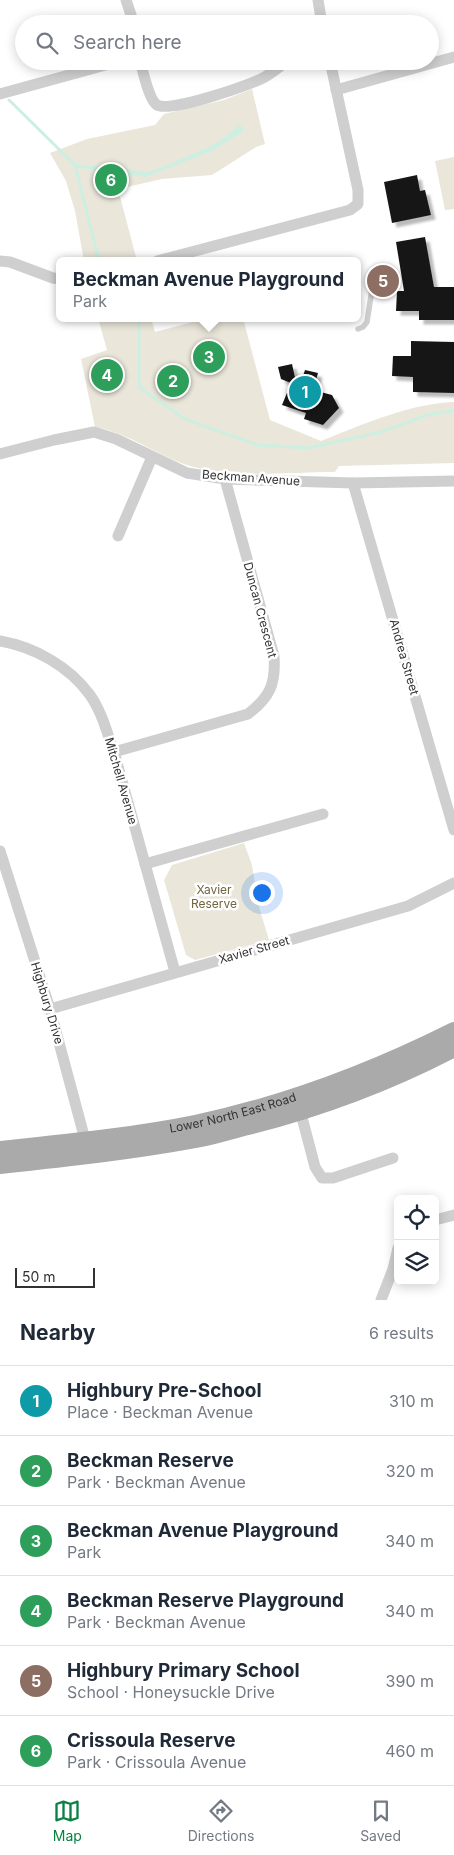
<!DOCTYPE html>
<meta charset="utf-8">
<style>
:root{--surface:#fff;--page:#f2f2f3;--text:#1f2937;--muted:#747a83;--line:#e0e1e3;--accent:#0b8043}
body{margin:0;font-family:Inter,sans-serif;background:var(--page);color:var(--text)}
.controls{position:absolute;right:15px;bottom:15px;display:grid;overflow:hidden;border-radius:8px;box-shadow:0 2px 12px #0003}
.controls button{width:45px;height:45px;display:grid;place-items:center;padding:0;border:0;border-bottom:1px solid var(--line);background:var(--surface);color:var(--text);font:25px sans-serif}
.scale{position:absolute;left:15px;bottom:12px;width:80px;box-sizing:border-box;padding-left:5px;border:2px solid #323232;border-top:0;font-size:14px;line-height:18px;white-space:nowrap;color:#323232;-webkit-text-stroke:4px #fff;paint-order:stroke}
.you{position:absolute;left:261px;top:892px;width:18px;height:18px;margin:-12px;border:4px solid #fff;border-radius:50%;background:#1a73e8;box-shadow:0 0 0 8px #1a73e833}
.badge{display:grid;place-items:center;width:32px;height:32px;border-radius:50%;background:var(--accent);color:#fff;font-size:16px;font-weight:700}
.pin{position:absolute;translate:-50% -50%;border:2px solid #fff;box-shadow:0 1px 5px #0006}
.popup{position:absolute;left:56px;top:257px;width:305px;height:65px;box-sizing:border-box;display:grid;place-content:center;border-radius:8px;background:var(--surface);filter:drop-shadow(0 1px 4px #0005);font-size:16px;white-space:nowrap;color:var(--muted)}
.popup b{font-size:19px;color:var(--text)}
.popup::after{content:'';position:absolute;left:50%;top:100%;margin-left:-10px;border:10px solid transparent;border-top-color:var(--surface)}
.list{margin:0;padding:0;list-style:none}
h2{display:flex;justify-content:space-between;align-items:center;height:65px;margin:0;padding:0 20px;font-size:21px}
h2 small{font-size:16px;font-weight:400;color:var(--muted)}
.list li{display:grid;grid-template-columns:32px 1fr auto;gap:15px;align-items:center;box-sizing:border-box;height:70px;padding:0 20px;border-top:1px solid var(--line)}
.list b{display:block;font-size:19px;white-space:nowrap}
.list p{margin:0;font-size:16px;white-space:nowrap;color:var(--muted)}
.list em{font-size:16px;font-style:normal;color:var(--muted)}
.icon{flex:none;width:28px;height:28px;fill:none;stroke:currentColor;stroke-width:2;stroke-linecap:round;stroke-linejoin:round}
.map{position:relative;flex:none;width:454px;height:1300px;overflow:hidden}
.search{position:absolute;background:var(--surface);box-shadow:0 2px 12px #0003;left:15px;right:15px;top:15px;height:55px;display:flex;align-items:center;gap:12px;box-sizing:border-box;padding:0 18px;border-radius:28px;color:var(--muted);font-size:19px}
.sheet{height:485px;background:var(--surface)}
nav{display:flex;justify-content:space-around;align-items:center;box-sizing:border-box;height:70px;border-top:1px solid var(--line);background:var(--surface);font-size:14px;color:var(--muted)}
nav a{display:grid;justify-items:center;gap:2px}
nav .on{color:var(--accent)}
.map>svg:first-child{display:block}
</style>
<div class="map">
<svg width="454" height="1300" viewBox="0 0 454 1300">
<defs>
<filter id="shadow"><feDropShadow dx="4.5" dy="4.5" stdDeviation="1" flood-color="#0004"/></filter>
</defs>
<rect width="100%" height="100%" fill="#fff"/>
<g fill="#eae6da">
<path d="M252,89l13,55 -9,3 -44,28 -50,4 -44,10 18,68 -15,4h-37l-9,-50 -9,-30 -16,-28 37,-14 68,-14 9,-11 60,-14z"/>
<path d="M454,157v52l-9,1 -10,-49z"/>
<path d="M98,318h53l4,14 53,-14h35l27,102 51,21c43,-17 87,-37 133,-39v61l-115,3 -4,6c-45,0 -102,7 -145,-6 -32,-10 -61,-33 -95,-39l-14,-68 26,-9z"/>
<path d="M244,843l8,22 7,42 10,33 -74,20 -9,-5 -22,-75 8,-15z"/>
</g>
<path fill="#cdefe2" d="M240,124l4,7 -32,20 -66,26 -72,-10 2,-3 71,8 13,-4 51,-22 16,-10z"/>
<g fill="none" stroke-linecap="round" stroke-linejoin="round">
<g stroke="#cdefe2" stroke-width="3">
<path d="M9,100l66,65 24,96"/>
<path d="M135,318l4,5v64l46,32 72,26 51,3 73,-16 49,-18 24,-3"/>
</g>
</g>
<g fill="#191919" filter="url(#shadow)">
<path d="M417,175l3,16 5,-1 6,25 -39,8 -8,-41z"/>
<path d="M425,237l9,50h20v33h-35v-9h-23l1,-20h7l-8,-49z"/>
<path d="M411,341l43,1v51l-41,-1v-15l-21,-1 1,-20h18z"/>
<path d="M292,364l6,27 7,-21 13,3 -5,17 19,5 7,13 -16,17 -19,-6 2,-6 -24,-8 9,-22 -10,-4 -3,-12z"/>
</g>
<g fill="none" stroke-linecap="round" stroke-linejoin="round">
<path stroke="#cfcfcf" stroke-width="5.5" d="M358,329l5,-2 4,-5 7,-46"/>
<g stroke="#cfcfcf" stroke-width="11">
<path d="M126,0l8,24"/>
<path d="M318,0l4,24"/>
<path d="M140,61c3,10 9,39 17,44 13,8 88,-19 104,-26 9,-4 18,-12 26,-18"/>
<path d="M336,90l118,-33"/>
<path d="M0,94l120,-33"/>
<path d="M0,261l10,1 43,16 7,1"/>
<path d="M157,261l193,-51 8,-6v-14l-28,-129"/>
<path d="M0,454l54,-14 40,-8 22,7 71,34 38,6 128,4 101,-2"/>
<path d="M353,483l101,347"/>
<path d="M118,536l34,-79"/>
<path d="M0,641c34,6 69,25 90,54 12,17 17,38 24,57l61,220"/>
<path d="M114,752l134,-38c22,-17 28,-30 26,-58l-49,-177"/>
<path d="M0,851l50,158 37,138"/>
<path d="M145,864l178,-50"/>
<path d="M50,1009l358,-103 46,-23"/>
<path d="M299,1106l16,61 7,11h11l60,-20"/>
<path d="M435,1220l19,-5"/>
<path d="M381,1300l12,-31 5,-21"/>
</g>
<g stroke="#aaa" stroke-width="18">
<path id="s1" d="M0,1150c65,-7 130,-13 195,-26 90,-19 177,-52 259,-93"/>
<path d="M0,1165c66,-7 131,-14 196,-26 18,-3 35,-9 52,-13 71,-18 141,-44 206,-78"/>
</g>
</g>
<g text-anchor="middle" stroke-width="5" stroke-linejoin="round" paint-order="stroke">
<g font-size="12" fill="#323232" stroke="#fff">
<text transform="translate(251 478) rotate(4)" y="4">Beckman Avenue</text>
<text transform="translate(260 610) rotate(75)" y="4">Duncan Crescent</text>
<text transform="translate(404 657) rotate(74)" y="4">Andrea Street</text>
<text transform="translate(121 781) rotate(74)" y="4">Mitchell Avenue</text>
<text transform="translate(254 950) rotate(-16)" y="4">Xavier Street</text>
<text transform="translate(47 1003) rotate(73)" y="4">Highbury Drive</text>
<text dy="4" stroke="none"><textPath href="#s1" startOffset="236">Lower North East Road</textPath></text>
</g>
<g font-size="12" fill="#71653d" stroke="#fff">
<text x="214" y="894">Xavier<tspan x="214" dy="14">Reserve</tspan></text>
</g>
</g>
</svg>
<div class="controls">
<button><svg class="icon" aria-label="locate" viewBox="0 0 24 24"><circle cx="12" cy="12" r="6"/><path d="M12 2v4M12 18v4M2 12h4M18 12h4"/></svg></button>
<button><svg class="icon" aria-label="layers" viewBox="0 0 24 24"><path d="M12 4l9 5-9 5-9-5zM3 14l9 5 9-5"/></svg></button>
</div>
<div class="scale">50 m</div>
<div class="you"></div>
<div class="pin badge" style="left:305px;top:392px;background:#0f9aa8">1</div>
<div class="pin badge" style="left:173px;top:381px;background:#2e9e5b">2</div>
<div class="pin badge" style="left:209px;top:357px;background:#2e9e5b">3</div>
<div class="popup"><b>Beckman Avenue Playground</b>Park</div>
<div class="pin badge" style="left:107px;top:375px;background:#2e9e5b">4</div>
<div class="pin badge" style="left:383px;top:281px;background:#8d6e63">5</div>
<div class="pin badge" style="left:111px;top:180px;background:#2e9e5b">6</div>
<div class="search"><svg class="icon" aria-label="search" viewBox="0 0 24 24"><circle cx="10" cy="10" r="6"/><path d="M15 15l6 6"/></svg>Search here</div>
</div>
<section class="sheet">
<h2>Nearby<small>6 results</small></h2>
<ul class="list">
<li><span class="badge" style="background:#0f9aa8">1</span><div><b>Highbury Pre-School</b><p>Place · Beckman Avenue</p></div><em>310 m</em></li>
<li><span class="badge" style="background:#2e9e5b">2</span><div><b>Beckman Reserve</b><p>Park · Beckman Avenue</p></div><em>320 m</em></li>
<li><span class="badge" style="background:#2e9e5b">3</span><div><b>Beckman Avenue Playground</b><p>Park</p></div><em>340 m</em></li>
<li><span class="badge" style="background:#2e9e5b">4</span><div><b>Beckman Reserve Playground</b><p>Park · Beckman Avenue</p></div><em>340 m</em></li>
<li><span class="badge" style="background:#8d6e63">5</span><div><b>Highbury Primary School</b><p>School · Honeysuckle Drive</p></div><em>390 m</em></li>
<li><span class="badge" style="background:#2e9e5b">6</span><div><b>Crissoula Reserve</b><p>Park · Crissoula Avenue</p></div><em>460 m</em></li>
</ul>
</section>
<nav>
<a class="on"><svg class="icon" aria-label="map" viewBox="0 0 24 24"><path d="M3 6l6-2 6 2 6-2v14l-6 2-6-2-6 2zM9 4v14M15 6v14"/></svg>Map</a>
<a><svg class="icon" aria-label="directions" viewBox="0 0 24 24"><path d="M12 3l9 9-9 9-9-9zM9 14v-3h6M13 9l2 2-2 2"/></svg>Directions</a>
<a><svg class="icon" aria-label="saved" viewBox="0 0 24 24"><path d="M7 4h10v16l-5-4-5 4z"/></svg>Saved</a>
</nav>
